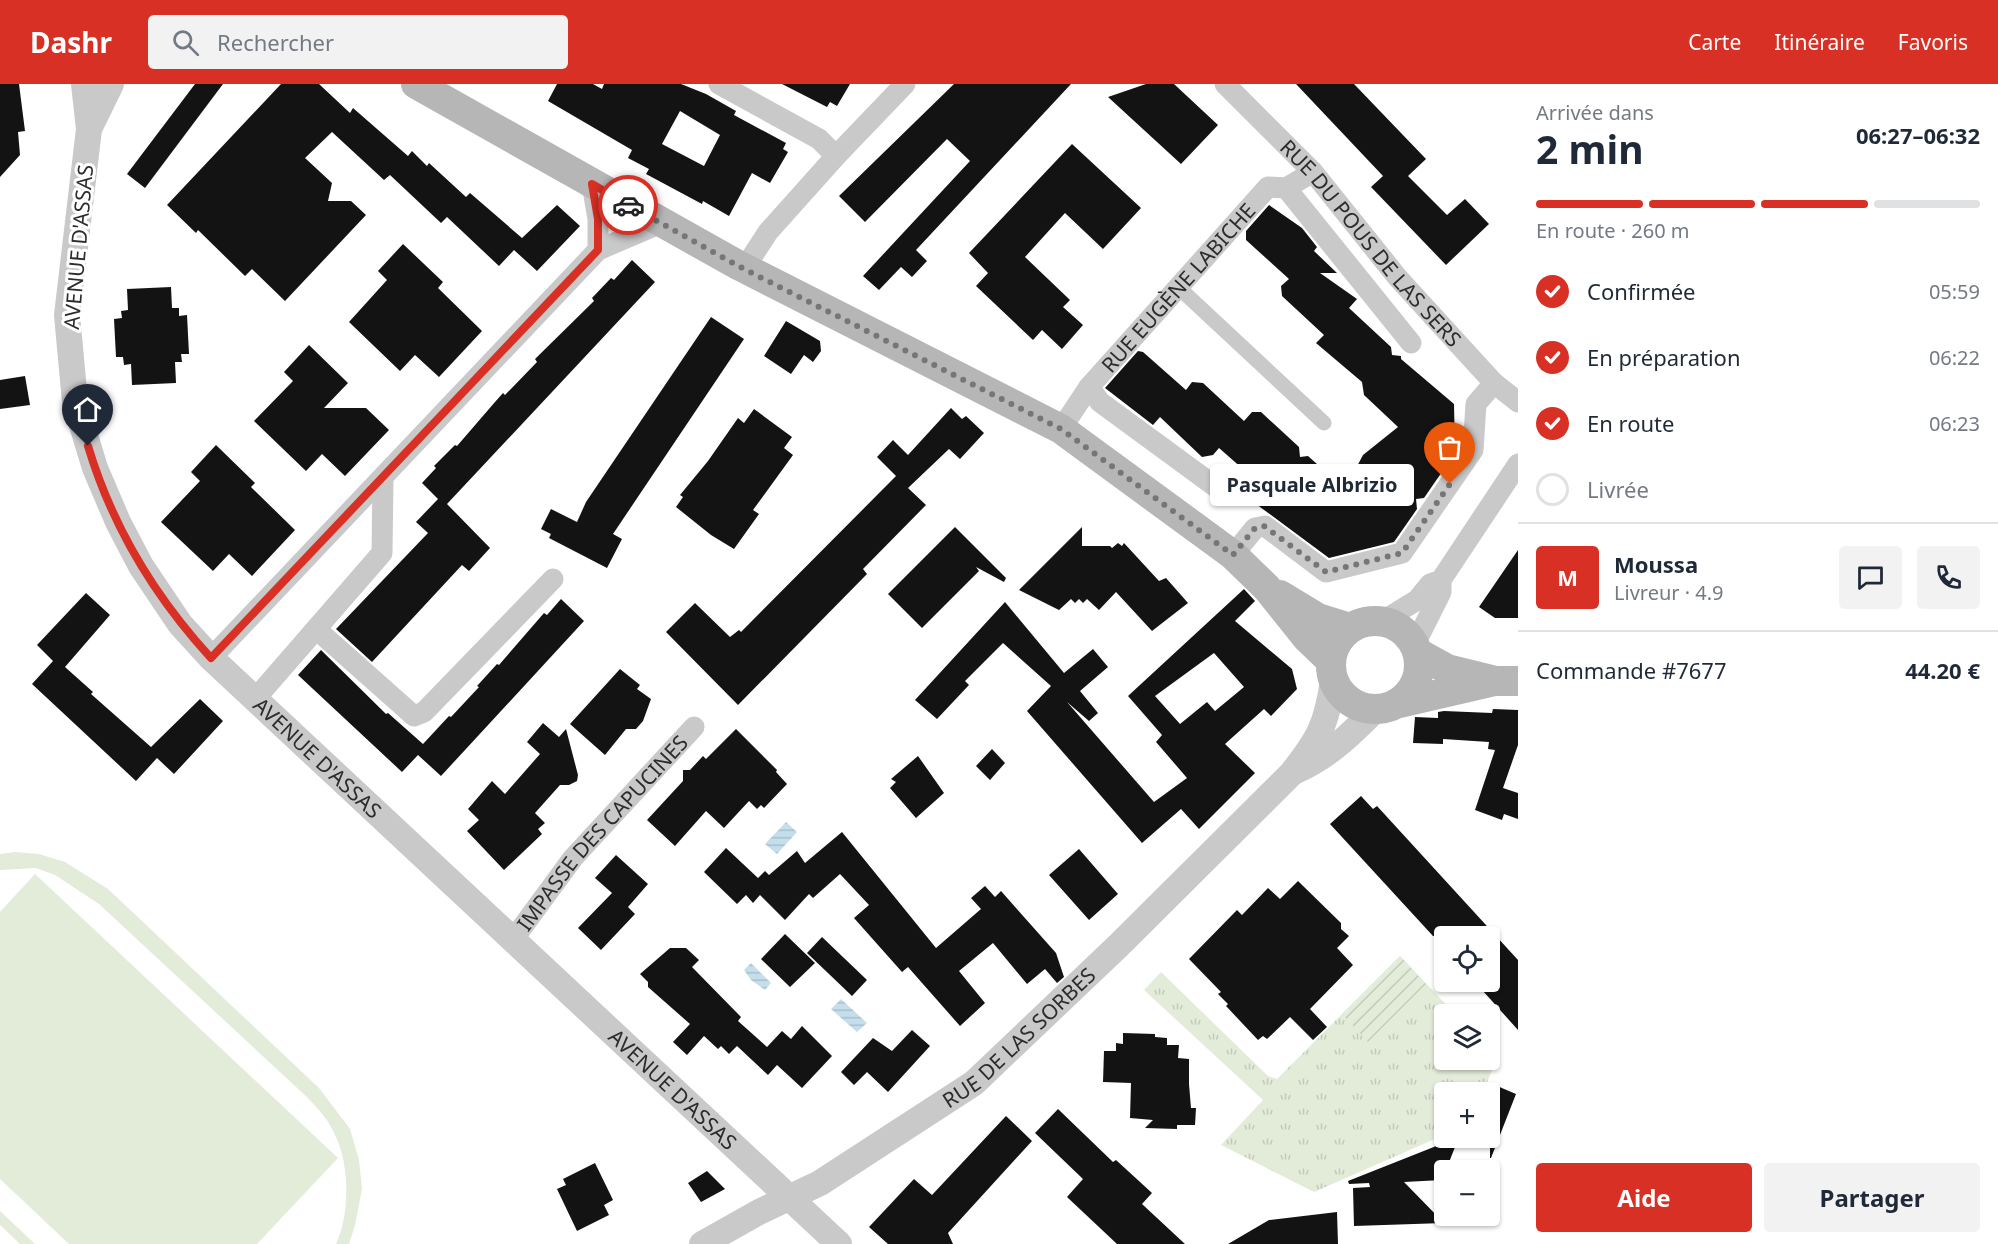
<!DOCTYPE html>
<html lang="fr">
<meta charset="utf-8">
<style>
body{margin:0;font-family:"Noto Sans",sans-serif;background:#f2f2f3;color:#1f2937;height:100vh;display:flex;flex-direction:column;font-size:22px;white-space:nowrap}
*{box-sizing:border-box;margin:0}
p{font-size:20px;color:#747a83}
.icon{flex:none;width:33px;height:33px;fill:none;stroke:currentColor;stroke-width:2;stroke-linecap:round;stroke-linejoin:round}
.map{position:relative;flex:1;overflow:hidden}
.panel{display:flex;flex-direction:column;background:#fff;width:480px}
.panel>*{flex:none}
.tools{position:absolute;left:1434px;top:842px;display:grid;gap:12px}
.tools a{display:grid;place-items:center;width:66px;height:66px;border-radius:6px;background:#fff;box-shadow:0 2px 4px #0004;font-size:30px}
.pin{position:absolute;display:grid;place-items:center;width:51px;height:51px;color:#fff;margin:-62px -26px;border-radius:50% 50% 50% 0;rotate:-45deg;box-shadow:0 0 6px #0007}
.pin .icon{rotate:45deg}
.courier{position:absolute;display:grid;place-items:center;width:60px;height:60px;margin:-30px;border:4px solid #d93025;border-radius:50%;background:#fff;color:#222;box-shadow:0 2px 8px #0007}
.bubble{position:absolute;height:42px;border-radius:6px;background:#fff;box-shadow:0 2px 4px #0004;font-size:20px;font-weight:700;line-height:42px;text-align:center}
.head em{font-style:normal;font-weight:700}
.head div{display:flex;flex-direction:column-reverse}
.head{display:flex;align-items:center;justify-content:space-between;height:102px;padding:0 18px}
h1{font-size:39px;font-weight:700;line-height:45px}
.bar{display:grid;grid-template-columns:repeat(4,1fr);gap:9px 6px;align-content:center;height:72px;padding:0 18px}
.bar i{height:8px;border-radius:4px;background:#e0e1e3}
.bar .active{background:#d93025}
.bar p{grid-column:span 4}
.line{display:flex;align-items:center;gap:15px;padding:0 18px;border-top:2px solid #e0e1e3}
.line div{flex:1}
.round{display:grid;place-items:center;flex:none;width:63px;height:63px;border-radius:6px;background:#f2f2f3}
ol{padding:0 18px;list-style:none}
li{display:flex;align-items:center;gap:18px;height:66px}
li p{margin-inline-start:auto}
li .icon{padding:6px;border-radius:50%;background:#d93025;color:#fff;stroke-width:4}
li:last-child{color:#747a83}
li i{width:33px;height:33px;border:3px solid #e0e1e3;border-radius:50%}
.button{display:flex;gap:12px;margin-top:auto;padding:12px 18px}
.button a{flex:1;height:69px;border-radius:6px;background:#d93025;color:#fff;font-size:24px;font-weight:700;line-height:69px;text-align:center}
.button a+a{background:#f2f2f3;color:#1f2937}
header{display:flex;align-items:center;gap:36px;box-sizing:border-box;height:84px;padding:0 30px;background:#d93025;color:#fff}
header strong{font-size:28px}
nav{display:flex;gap:33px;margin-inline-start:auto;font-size:21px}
.search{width:420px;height:54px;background:#f2f2f3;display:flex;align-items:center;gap:15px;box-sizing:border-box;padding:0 21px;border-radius:6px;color:#747a83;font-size:22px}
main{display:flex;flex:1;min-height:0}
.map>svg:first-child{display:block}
.park{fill:url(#park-tufts)}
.garden{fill:url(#garden-furrows)}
.pitch{fill:#e3ebd9}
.water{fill:url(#water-rules)}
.building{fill:#131313;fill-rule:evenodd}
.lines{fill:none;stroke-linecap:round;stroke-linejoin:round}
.pedestrian{stroke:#c9c9c9;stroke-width:15}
.minor{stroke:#c9c9c9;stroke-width:21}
.tertiary{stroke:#c9c9c9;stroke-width:26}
.secondary{stroke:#b6b6b6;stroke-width:30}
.done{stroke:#767676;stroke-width:6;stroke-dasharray:0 10.8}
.route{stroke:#d93025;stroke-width:8}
.labels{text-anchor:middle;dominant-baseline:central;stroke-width:6;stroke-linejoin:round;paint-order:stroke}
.street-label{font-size:21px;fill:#2c2c2c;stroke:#fff}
</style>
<header>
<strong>Dashr</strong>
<div class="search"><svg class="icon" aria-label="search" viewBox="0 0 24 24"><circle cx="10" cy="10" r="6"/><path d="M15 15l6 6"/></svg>Rechercher</div>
<nav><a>Carte</a><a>Itinéraire</a><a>Favoris</a></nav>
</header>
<main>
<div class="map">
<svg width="1518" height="1160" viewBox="0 0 1518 1160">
<defs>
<pattern id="park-tufts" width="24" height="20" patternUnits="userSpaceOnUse" patternTransform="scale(1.5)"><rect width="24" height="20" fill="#e3ebd9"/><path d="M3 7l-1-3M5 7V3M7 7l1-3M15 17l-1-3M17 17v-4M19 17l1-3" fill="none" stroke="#c3caba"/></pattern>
<pattern id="garden-furrows" width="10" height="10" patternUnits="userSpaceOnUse" patternTransform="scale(1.5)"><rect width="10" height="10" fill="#e3ebd9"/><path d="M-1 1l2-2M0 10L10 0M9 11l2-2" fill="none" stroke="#c3caba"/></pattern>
<pattern id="water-rules" width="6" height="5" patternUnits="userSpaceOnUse" patternTransform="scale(1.5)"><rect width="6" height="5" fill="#c5deeb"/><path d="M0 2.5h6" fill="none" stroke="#a9bfca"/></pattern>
</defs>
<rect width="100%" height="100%" fill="#fff"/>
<!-- park -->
<path class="park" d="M1400,872l55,58h-11v45h46v-9l7,8 -14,34h-39v43l-130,57 -93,-47 42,-45 -119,-110 17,-18 107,104 9,3z"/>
<!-- garden -->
<path class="garden" d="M1400,872l26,28 -58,58 -26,-28z"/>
<!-- pitch -->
<path class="pitch" d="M15,768l24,2 26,8 43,27 211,199 31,41 9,31 3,29 -7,36 -6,19h-13c14,-30 14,-79 -1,-109 -6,-15 -17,-26 -27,-37l-209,-194 -44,-29 -19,-7 -36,2v-16z
M35,790l303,284 -81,86h-188l-69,-65v-267z
M0,1127l35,33h-15l-20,-19z"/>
<!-- water -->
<path class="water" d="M786,738l11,10 -20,22 -12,-10z
M751,879l20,20 -6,7 -14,-10 -7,-10z
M841,915l26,24 -10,9 -26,-23z"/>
<!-- building -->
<path class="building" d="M0,0h19l6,47 -7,1 2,23 -20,22z
M195,0h28l-78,104 -18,-14z
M281,0h38l31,29 3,-5 55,48 4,-5 15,15 2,-3 37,34 4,-4 52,45 35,-33 23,21 -43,45 -23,-21 -15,16 -52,-49 -6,6 -51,-48 -6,5 -52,-48 -27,26 27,25 -4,18h23l15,14 -81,86 -33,-32 -7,7 -47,-46 -2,3 -29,-28z
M557,0h36l9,5 2,-5h77l25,10 30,17 -2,4 52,28 -3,6 5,3 -18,31 -18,-10 -23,43 -26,-15 -1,3 -56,-30 3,-5 -21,-11 4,-8 -84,-49zM680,27l40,24 -16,31 -42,-22z
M782,0h68l-13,22 -7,-4 -3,5z
M954,0h117l-155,166 11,11 -15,16 -11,-10 -22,23 -16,-14 107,-115 -23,-22 -82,83 -26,-26z
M1146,0h28l44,41 -37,39 -73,-67z
M1296,0h58l72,75 -18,17 39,39 18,-16 24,25 -43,41 -75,-78 12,-11z
M1072,60l69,64 -38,41 -38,-36 -40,44 45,43 -7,7 20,18 -21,24 -20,-19 -9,10 -57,-54 12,-13 -19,-20z
M1269,121l33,23 15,19 -3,4 23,22h-17l37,26 -8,9 42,39 1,8 9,1v3l53,45 1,49 -31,45 -8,1 1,10 -23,33 -65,16 -73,-54 12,-13 -49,-43 -6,7 -11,2 -42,-40 -7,8 -48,-37 33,-37 5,1 43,38 6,-8 11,1 41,38 8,-9h9l38,35 1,10 8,-1 37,33 18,-34 35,-28 -34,-32 -2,-13 -46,-39 8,-8 -42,-39 -1,-10 8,-7 -43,-39v-9z
M403,160l40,38 -5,6 44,43 -43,46 -24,-22 -15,16 -51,-49 38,-42 -9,-9z
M632,176l23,22 -208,222 43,44 -21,23 -7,-6 -90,97 -36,-33 92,-96 -12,-11 22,-23 -16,-16 14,-15 -2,-2 21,-21 2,1 38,-44 8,-9 2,2 32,-33 -2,-3 59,-58 -2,-3 19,-20 3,2z
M171,203l1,21h7v8l8,-1 2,39h-8l1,8h-7l1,21 -44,2 -1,-21 -7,1 -1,-8h-7l-2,-38 8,-1 -1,-7 7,-1 -1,-21z
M711,233l33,22 -131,195 9,5 -15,29 -58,-30 2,-4 -10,-5 10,-20 26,13 9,-20z
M786,237l34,20 1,10 -8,11 -9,-7 -13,19 -27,-18z
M309,261l39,38 -24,25h42l23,22 -44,46 -23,-22 -16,17 -52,-50 39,-40 -9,-9z
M25,292l5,29 -30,4v-29z
M951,324l11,11 4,-3 18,17 -24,26 -11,-10 -41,39 18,17 -63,64 4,5 -129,131 -72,-73 29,-29 35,34 9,-7 2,2 155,-156 -19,-19 16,-17 15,15z
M754,325l38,28 -8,11 9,7 -40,55 6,4 -25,35 -23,-14 -35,-28 7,-10 -3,-2 28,-34 30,-43 6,5z
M216,361l39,38 -4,4 44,43 -43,46 -23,-22 -16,17 -52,-49 39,-41 -9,-9z
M955,443l51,51 -2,4 -28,-15 3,4 -57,57 -34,-34z
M1082,443v19h28l2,2 6,-5 4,3 2,-3 35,38 7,-3 22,25 -36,28 -36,-39 -17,18 -12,-11 -4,4 -4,-4 -4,4 -4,-4 -12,11 -40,-20z
M1518,466v68h-23l-16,-11z
M1244,505l11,12 -20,20 57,48 5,20 -26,27 -7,-7 -39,35 30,29 -56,56 -18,-20 -39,34 -115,-132 24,-25 -48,-43 -38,38 4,4 -32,34 -22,-19 90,-98 59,71 29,-24 15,18 -28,24 18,22 -9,8 -22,-19 87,100 33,-24 -31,-36 6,-7 -34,-39zM1214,569l30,34 -29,24 -8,-9 -27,22 -25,-28z
M86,509l24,22 -45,52 28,25 -2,2 60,53 49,-48 23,22 -49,53 -17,-16 -21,23 -104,-97 21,-23 -16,-16z
M561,515l23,22 -143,155 -23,-21 -16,17 -104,-97 23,-25 65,64 2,-1 35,31 26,-28 2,1 28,-30 -2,-1 20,-22 2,1 45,-52 3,2z
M620,585l20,16 -3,4 14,10 -8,22 -7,8h-10l-21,26 -35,-31z
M1493,625l25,1v35l-15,43 15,5v26l-14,-5 -2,6 -27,-10 20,-60 -7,-1 1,-7 -46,-3v5l-30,-1 2,-26 23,1v-6l6,-1 48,2z
M543,639l16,14 7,-8 12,46 -1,6 -8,4h-9l-25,28 10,10 -7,6 4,5 -38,36 -37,-39 12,-11 -11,-11 24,-28 13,13 35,-40 -13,-12z
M736,645l41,41 -1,2 11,12 -23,24 -3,-3 -4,4 -8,-8 -25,27 -18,-17 -31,35 -28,-26 36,-39v-11h7l13,-14 3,3z
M992,665l13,14 -15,17 -14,-14z
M918,672l26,37 -28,25 -26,-30 6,-6 -5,-3z
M1361,712l12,13 4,-3 141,154v70l-44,-49h16v-45h-57l-103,-112z
M842,748l94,116 45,-39 -10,-11 14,-12 10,11 6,-6 55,62 8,24 -7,6 -12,-14 -18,15 -34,-41 -34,28 26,32 -25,23 -52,-59 -6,5 -48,-54 15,-13 -29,-31 -27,24 -4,-4 -24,26 -25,-25 -7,8 -7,-8 -9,9 -33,-32 22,-24 32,30 7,-7 4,4 28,-24 8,12z
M1079,765l39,45 -29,26 -40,-45z
M616,771l32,29 -20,23 7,7 -34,36 -23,-22 34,-35 -17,-15z
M1298,797l43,42v6l8,7 -12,12 16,17 -43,44 17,18 -14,13 -23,-23 -23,22 -4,-3 -5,4 -32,-34 2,-2 -10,-10 3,-2 -32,-33 48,-49 5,5 26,-27 12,11z
M785,850l30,29 -25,24 -29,-28z
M822,853l45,43 -15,16 -45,-43z
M670,864h16l13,12 -7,7 49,50 -3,4 29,26 15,-16 9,8 11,-13 30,30 -30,32 -25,-23 -9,10 -31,-29 -8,8 -8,-8 -3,3 -14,-13 -17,19 -14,-13 17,-18 -42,-37v-5l-8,-8z
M912,946l18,16 -42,46 -21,-20 -13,13 -13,-13 32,-34 19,13z
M1123,949l32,1v3l12,1v7h12l-1,13 11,1v25l2,24h5l-1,17h-18v4l-32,-1 8,-8 -23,-2 1,-35 -28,-1 1,-31h12v-8l7,1z
M1490,999l26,11 -25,64h-1z
M1058,1025l55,53 3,-2 36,33 -10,11 43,40h-68l-50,-47 16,-18 -48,-46z
M1006,1032l26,25 -84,92 5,11h-65l-19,-17 45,-48 18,16z
M1459,1053l-17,43 -38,2 40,41 -90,3 -1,-38 17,-1 -1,-4 -20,1 -1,-3z
M595,1079l18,37 -9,5 5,10 -32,16 -20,-42 9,-4 -3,-6z
M707,1087l18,18 -24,13 -13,-19z
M1337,1128l1,32h-110l41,-24z"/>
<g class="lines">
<!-- pedestrian -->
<path class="pedestrian" d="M1177,202l147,137"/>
<!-- minor -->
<g class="minor">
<path d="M719,0l100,55 17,17"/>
<path id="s1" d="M1225,0l88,88 85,106 96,105 24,19"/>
<path d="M592,100l6,35v31"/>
<path d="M1286,104l125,155"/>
<path d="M744,185l24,-37 68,-76 69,-72"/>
<path d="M1089,303l11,15 120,88"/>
<path id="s2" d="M1061,345l28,-42 179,-200 18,1 27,-16"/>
<path d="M1233,471l22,-27 10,-2 61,46 76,-19 71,-103 3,-46 18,-21"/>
<path d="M1383,537l34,-21 13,-16 11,-4 77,-116"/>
<path d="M316,545l98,87 10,-4 129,-133"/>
<path d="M1415,560l26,-52v-12"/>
<path d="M211,574l387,-408 63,-27"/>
<path d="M255,615l127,-146 1,-74"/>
<path id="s3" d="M512,857l61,-83 121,-131"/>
</g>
<!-- tertiary -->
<g class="tertiary">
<path id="s4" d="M84,0l5,45 -22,186 8,87 20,66 23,54 23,44 39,58 31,34 628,586"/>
<path d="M89,45l22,-45"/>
<path d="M1296,687c33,-15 54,-36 79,-61"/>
<path id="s5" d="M702,1160l57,-32 61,-29 154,-100 144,-137 173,-172c28,-35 36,-50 42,-94"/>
</g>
<!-- secondary -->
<path class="secondary" d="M416,0l322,181 323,164 172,126 34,33 40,50 24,23
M1280,511l38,23 32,10
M1331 581a44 44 0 1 1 88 0a44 44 0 1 1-88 0Z
M1418,569l29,16 45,11
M1400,619l95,-22h23"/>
</g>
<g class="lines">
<!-- done -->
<path class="done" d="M628,121l116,64 317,160 172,126 22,-27 9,-2 62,46 76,-19 48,-69"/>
<!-- route -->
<path class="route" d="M88,362c24,80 67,151 123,212l387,-408v-31l-6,-35 36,21"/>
</g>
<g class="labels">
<!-- street labels -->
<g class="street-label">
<text stroke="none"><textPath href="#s1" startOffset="216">RUE DU POUS DE LAS SERS</textPath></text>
<text transform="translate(78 163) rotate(-85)">AVENUE D'ASSAS</text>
<text stroke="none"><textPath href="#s2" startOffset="184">RUE EUGÈNE LABICHE</textPath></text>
<text stroke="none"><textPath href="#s4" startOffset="759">AVENUE D'ASSAS</textPath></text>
<text stroke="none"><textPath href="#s3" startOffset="141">IMPASSE DES CAPUCINES</textPath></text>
<text stroke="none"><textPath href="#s5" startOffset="380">RUE DE LAS SORBES</textPath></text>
<text stroke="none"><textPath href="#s4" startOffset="1245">AVENUE D'ASSAS</textPath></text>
</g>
</g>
</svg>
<div class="tools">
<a><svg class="icon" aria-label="locate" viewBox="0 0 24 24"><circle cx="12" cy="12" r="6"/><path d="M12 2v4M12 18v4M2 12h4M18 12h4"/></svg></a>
<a><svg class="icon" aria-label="layers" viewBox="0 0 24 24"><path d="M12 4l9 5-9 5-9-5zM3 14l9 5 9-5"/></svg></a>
<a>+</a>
<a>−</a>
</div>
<div class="pin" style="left:1450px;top:400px;background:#ea580c"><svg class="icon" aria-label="bag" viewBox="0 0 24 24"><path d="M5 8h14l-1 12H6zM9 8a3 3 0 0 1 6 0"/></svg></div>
<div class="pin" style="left:88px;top:362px;background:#1f2937"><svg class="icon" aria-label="home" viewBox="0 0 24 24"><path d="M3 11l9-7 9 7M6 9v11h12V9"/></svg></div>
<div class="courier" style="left:628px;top:121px"><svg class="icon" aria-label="car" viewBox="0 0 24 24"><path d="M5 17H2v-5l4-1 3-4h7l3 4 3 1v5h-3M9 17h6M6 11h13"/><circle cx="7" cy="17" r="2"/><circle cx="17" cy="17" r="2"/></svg></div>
<div class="bubble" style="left:1210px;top:380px;width:204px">Pasquale Albrizio</div>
</div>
<section class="panel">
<div class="head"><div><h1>2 min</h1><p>Arrivée dans</p></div><em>06:27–06:32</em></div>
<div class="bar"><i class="active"></i><i class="active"></i><i class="active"></i><i></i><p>En route · 260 m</p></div>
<ol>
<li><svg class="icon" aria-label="check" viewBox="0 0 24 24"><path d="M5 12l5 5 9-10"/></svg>Confirmée<p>05:59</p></li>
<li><svg class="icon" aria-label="check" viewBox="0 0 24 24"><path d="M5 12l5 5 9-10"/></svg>En préparation<p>06:22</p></li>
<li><svg class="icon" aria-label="check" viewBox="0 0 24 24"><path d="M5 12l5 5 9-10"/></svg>En route<p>06:23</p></li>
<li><i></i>Livrée</li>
</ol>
<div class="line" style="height:108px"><b class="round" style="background:#d93025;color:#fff">M</b><div><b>Moussa</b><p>Livreur · 4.9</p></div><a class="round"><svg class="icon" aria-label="chat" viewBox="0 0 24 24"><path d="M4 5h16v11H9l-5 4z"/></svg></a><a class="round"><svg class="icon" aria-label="phone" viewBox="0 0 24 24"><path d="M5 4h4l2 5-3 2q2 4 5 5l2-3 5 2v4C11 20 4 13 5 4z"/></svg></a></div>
<div class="line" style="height:78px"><div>Commande #7677</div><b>44.20 €</b></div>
<div class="button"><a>Aide</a><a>Partager</a></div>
</section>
</main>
